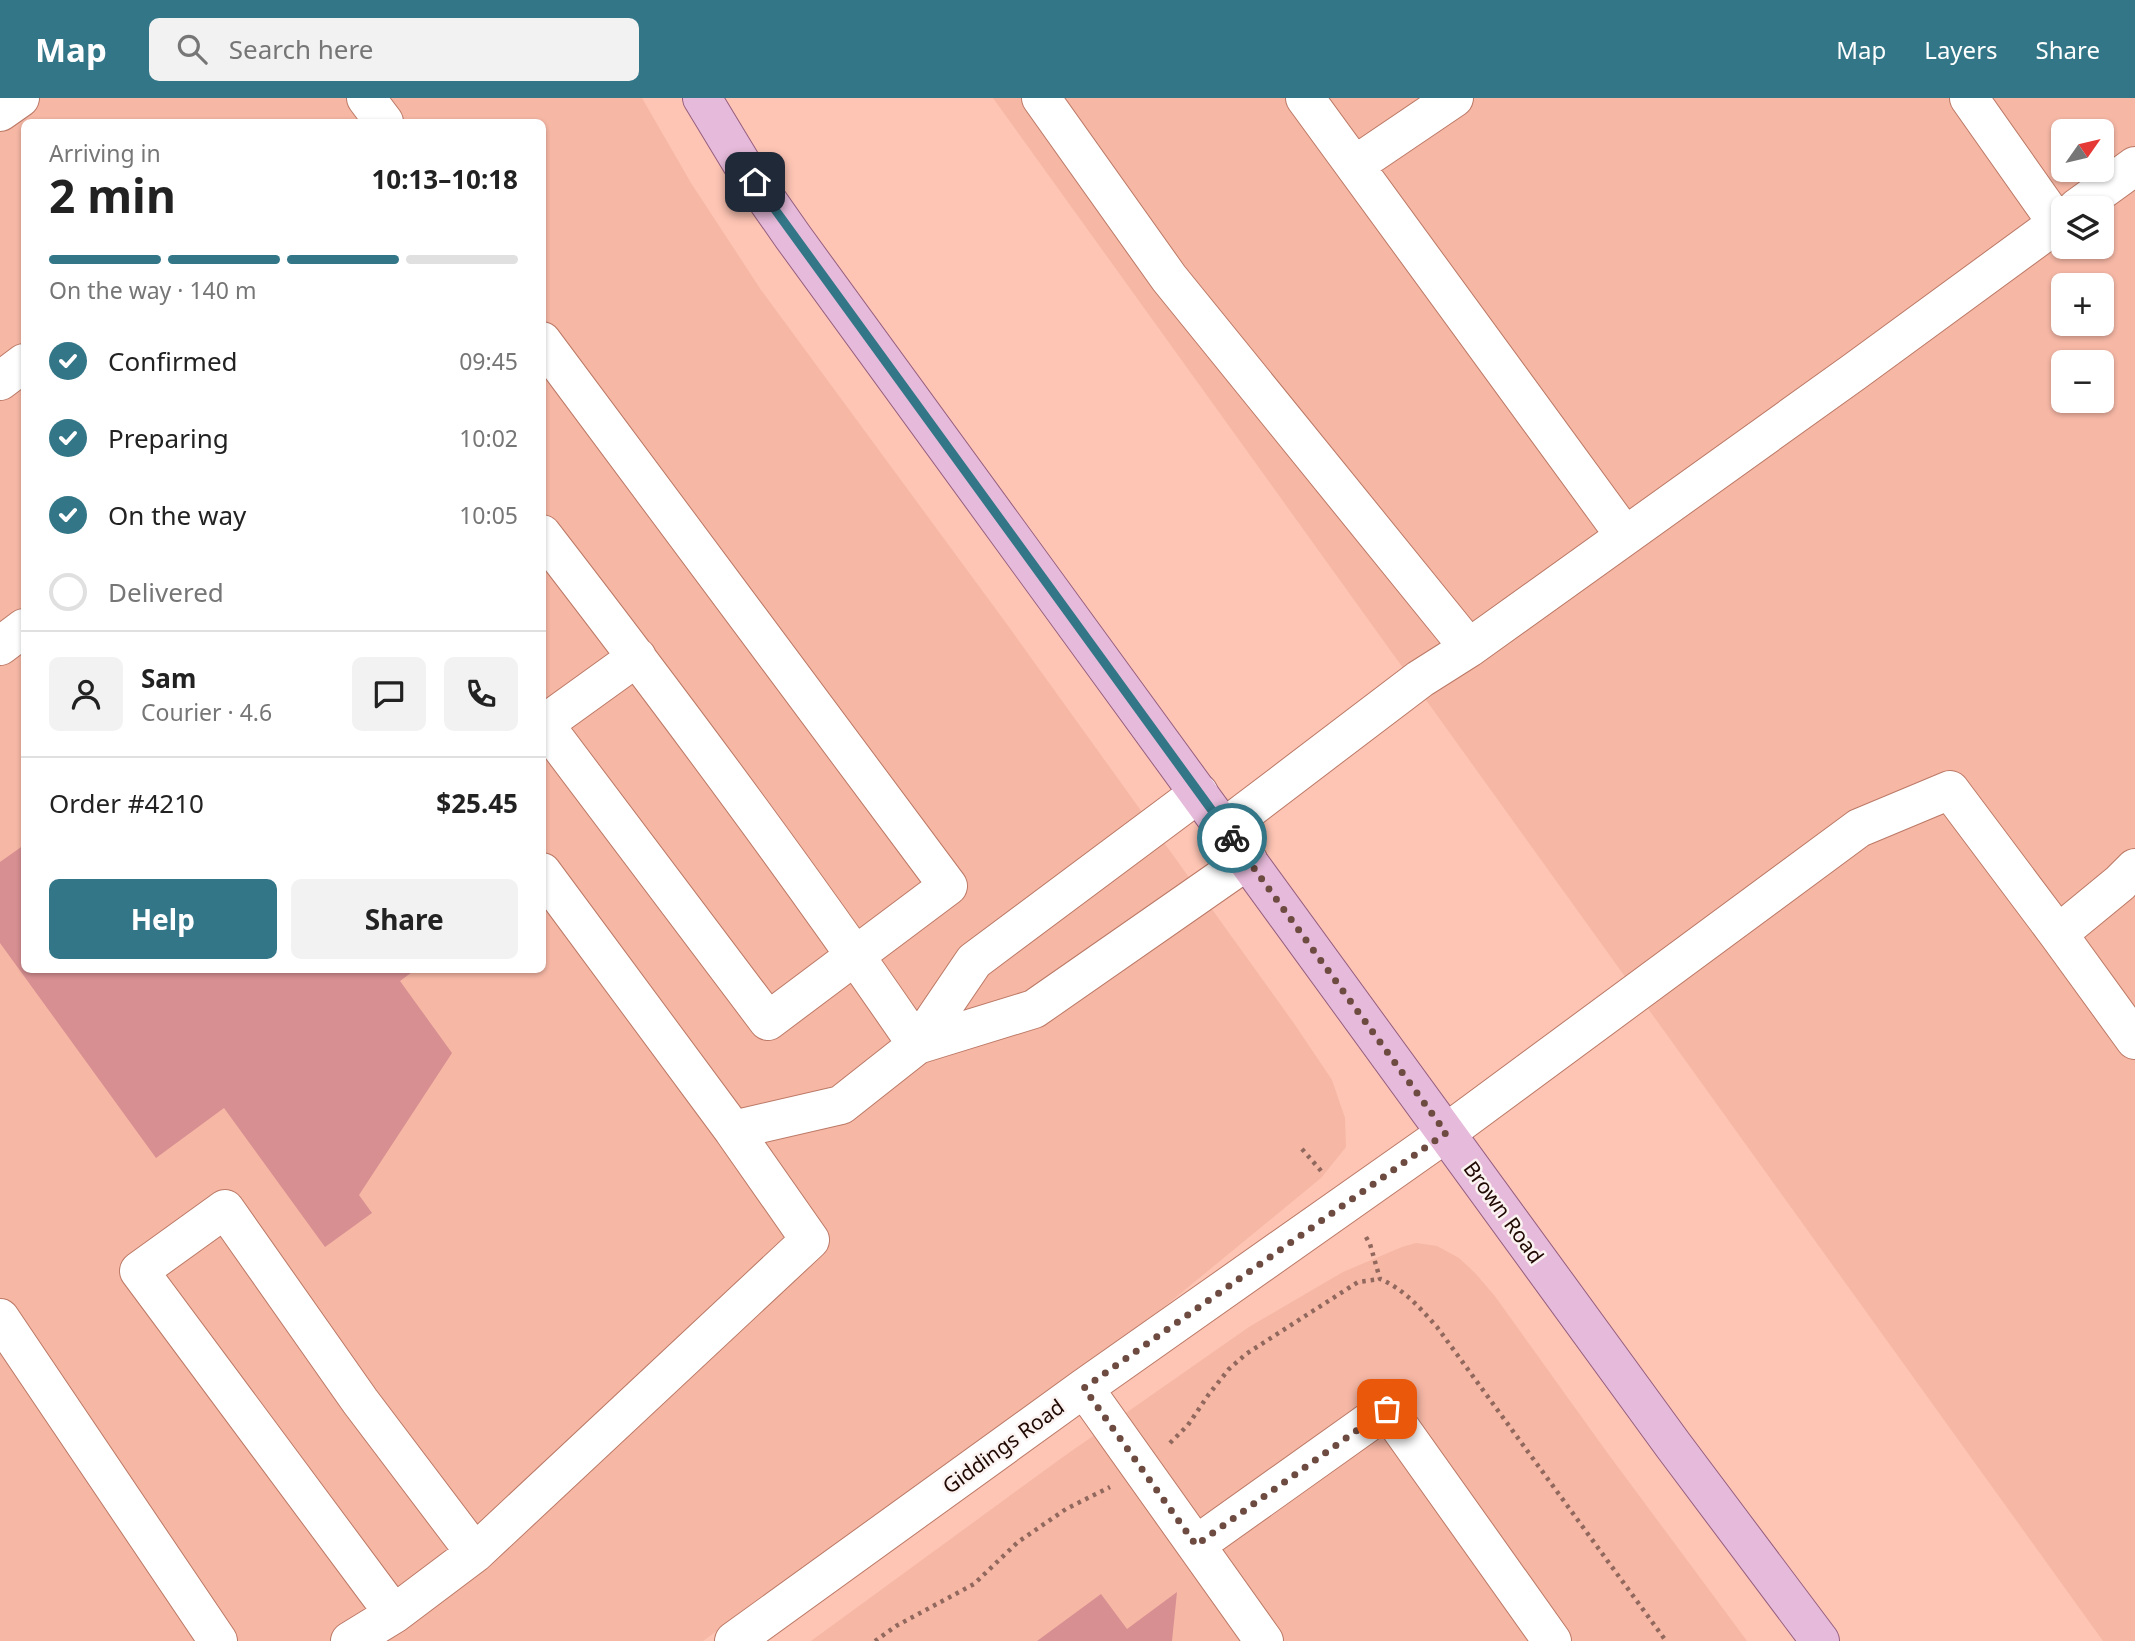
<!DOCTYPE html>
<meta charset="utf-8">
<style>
body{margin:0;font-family:"Noto Sans",sans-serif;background:#f2f2f2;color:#222;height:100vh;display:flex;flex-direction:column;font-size:26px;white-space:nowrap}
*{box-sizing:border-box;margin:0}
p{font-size:23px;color:#767676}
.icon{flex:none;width:38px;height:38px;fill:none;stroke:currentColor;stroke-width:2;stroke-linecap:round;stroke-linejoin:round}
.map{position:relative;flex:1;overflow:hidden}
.side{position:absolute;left:21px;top:21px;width:525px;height:854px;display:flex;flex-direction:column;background:#fff;border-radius:10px;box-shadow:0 2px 5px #0004}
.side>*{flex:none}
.needle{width:46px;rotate:56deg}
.tools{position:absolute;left:2051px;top:21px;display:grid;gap:14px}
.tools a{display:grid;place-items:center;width:63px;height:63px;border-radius:10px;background:#fff;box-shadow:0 2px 5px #0004;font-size:35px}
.pin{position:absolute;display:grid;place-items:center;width:60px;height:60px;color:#fff;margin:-30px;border-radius:14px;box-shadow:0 4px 10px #0006}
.courier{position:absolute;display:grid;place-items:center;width:70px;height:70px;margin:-35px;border:5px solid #337687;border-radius:50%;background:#fff;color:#222;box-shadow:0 2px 9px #0007}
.head em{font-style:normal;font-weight:700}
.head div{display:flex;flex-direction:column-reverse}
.head{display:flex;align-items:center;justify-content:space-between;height:119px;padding:0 28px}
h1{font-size:46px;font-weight:700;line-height:52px}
.bar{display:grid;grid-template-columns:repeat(4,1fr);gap:10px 7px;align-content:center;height:84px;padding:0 28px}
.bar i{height:9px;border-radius:5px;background:#e0e0e0}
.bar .selected{background:#337687}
.bar p{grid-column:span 4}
.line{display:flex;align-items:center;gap:18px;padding:0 28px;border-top:2px solid #e0e0e0}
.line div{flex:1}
.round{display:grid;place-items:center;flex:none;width:74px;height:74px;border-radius:10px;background:#f2f2f2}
ol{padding:0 28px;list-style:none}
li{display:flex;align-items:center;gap:21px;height:77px}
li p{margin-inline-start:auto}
li .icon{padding:7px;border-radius:50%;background:#337687;color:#fff;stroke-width:4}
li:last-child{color:#767676}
li i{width:38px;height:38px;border:4px solid #e0e0e0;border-radius:50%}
.cta{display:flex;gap:14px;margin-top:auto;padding:14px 28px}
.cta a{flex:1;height:80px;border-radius:10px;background:#337687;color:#fff;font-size:28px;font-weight:700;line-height:80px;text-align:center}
.cta a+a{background:#f2f2f2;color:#222}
header{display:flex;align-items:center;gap:42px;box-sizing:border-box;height:98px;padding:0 35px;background:#337687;color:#fff}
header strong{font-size:33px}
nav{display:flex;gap:38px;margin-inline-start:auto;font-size:24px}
.search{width:490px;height:63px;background:#f2f2f2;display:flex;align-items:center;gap:18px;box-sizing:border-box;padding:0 24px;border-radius:10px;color:#767676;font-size:26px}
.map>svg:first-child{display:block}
.built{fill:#f6b7a5;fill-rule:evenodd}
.building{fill:#d78f92}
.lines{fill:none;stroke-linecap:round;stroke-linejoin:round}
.minor-casing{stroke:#bb7966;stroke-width:40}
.major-casing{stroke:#965e7e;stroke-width:40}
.path{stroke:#91685d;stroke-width:4.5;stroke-dasharray:3.5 5;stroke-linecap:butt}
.minor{stroke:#fff;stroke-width:38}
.major{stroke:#e6bada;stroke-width:38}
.done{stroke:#6e4b41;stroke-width:7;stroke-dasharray:0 12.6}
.route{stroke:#337687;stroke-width:9}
.labels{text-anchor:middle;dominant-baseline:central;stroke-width:5;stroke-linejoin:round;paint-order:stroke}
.street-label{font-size:21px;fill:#200903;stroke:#fbf3f1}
</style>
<header>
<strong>Map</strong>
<div class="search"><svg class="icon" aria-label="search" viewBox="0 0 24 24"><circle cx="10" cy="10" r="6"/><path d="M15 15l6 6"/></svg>Search here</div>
<nav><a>Map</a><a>Layers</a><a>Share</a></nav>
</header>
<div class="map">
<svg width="2135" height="1543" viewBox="0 0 2135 1543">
<rect width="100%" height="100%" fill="#fec5b4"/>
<!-- built -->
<path class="built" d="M0,0h642l49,85 70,107 245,333 287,399 39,58 13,38 1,29 -25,31 -157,129 -461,334h-703zM24,24h518v848h-518z
M993,0h1142v1543h-32zM2063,33h39v39h-39zM2063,110h39v39h-39zM2063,187h39v39h-39zM2063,264h39v39h-39z
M1416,1145l21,3 22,12 16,15 19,22 112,156 141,190h-936l252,-184 186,-130 94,-55 59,-25z"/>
<!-- building -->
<path class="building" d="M24,747v125h391l-15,11 52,72 -93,142 13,18 -47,34 -101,-139 -68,50 -156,-215v-81z
M1177,1494l-5,49h-135l64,-47 26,35z"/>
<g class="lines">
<!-- minor casing -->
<g class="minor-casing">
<path id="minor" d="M366,0l18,24
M1041,0l128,180 300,370
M1305,0l320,438
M1969,0l88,125
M0,14l20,-14
M1355,67l99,-67
M2077,110l58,-42
M542,243l406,545 -180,135 -224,-297 93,-67
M0,283l24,-18
M542,436c129,167 256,337 375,511l-76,60 -108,25
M0,548l24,-18
M1224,730l196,-149 49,-31 385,-276 209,-153
M2135,770l-15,15 -62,51 77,106
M917,947l117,-36 214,-149
M917,947l57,-84 225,-168
M0,1220l218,323
M1084,1290l180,253
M1196,1447l191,-136 165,232
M394,1516l-255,-343 86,-62 135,192 115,152
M350,1543l44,-27 81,-61 335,-313 -77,-110 -191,-258
M734,1543l350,-253 362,-255 413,-305 91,-38 108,144"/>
</g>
<!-- major casing -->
<g class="major-casing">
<path id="major" d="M702,0l40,66 51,73 880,1208 147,196"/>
</g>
<!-- path -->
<path class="path" d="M1302,1051l20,23
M1366,1139l4,7 10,35c24,10 40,29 57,48l229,314
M1170,1345l18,-18 21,-31 20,-25 17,-15 112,-72 22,-3
M875,1543l21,-15 78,-42 44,-42 48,-33 44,-22"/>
<!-- minor -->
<use href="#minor" class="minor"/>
<!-- major -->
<use href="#major" class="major"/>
</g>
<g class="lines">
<!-- done -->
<path class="done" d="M1232,740l214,295 -362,255 112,157 191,-136"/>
<!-- route -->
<path class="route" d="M755,84l477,656"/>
</g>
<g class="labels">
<!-- street labels -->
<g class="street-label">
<text transform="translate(1504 1114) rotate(54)">Brown Road</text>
<text transform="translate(1003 1348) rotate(-36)">Giddings Road</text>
</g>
</g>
</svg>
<div class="tools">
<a><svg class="needle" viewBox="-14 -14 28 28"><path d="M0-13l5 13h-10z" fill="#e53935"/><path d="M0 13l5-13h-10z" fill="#767676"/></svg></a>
<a><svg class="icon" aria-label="layers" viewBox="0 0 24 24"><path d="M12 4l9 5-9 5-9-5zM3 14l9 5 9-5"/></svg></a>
<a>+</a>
<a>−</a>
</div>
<div class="pin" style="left:1387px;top:1311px;background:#ea580c"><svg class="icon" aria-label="bag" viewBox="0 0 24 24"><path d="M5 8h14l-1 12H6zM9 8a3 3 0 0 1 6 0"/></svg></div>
<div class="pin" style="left:755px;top:84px;background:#1f2937"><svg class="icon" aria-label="home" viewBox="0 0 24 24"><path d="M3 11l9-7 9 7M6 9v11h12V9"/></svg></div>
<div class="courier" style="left:1232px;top:740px"><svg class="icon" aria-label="bike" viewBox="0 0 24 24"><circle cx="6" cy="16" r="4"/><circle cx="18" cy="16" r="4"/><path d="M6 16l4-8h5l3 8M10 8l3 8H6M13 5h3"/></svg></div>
<section class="side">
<div class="head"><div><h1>2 min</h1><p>Arriving in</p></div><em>10:13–10:18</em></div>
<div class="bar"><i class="selected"></i><i class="selected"></i><i class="selected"></i><i></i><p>On the way · 140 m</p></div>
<ol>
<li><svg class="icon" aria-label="check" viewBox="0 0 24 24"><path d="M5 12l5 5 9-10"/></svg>Confirmed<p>09:45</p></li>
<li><svg class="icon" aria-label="check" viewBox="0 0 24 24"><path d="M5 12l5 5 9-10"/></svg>Preparing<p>10:02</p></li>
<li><svg class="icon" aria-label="check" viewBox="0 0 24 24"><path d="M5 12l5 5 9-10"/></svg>On the way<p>10:05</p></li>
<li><i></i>Delivered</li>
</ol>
<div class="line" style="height:126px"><a class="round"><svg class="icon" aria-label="person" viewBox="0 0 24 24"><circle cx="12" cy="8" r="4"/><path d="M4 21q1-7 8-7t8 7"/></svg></a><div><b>Sam</b><p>Courier · 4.6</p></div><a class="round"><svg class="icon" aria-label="chat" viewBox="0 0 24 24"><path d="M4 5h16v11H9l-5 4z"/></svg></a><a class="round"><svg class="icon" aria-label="phone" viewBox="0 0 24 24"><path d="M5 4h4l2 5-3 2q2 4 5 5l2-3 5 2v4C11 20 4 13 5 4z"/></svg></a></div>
<div class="line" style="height:91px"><div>Order #4210</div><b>$25.45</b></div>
<div class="cta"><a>Help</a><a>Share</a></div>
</section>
</div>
